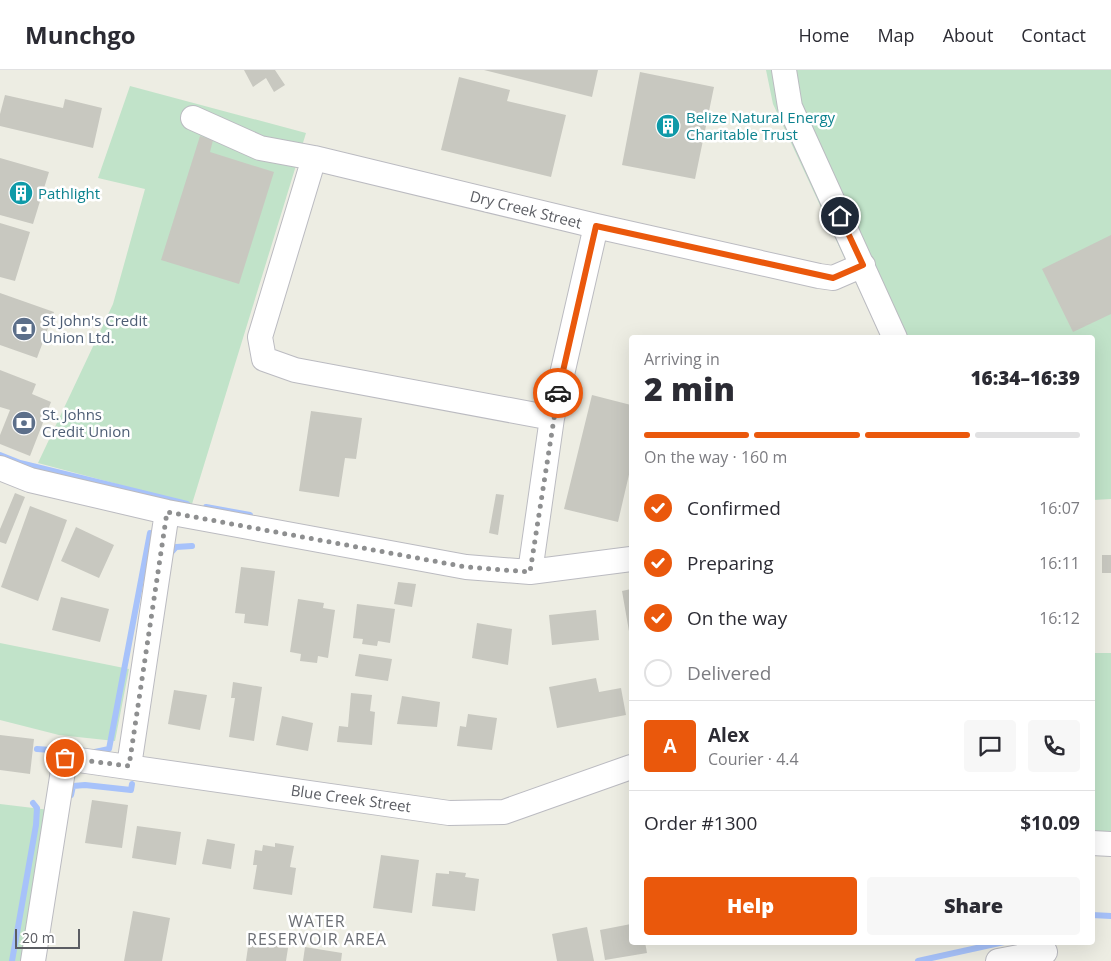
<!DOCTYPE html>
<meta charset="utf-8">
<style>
body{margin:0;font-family:"Open Sans",sans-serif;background:#f7f7f7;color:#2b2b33;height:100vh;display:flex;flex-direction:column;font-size:19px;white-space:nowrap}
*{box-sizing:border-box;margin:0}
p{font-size:16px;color:#7c7c81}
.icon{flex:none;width:28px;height:28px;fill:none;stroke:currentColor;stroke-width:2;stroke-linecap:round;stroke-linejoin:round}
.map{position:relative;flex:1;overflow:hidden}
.details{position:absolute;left:629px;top:265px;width:466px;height:610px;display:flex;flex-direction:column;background:#fff;border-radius:5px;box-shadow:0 5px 20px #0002}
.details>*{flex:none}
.scale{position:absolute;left:15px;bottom:12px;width:65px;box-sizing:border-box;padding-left:5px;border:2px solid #5b5d63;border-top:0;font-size:14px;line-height:18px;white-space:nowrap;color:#5b5d63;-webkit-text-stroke:4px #fff;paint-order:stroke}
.pin{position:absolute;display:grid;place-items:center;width:42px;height:42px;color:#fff;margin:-21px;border:2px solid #fff;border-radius:50%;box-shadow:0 1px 5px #0007}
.courier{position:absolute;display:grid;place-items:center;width:50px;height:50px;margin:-25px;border:4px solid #ea580c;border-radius:50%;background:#fff;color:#222;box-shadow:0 1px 6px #0007}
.overview em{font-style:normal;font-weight:800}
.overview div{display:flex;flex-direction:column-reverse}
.overview{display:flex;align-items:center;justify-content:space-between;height:85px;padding:0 15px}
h1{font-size:32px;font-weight:800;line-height:38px}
.bar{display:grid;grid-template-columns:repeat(4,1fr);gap:8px 5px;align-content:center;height:60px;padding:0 15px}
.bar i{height:6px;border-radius:4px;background:#e1e1e2}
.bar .on{background:#ea580c}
.bar p{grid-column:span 4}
.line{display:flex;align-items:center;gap:12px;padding:0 15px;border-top:1px solid #e1e1e2}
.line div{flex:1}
.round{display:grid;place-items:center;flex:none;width:52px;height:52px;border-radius:5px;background:#f7f7f7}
ol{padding:0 15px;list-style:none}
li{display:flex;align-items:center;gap:15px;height:55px}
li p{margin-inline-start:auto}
li .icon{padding:5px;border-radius:50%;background:#ea580c;color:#fff;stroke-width:4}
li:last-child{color:#7c7c81}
li i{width:28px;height:28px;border:2px solid #e1e1e2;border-radius:50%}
.button{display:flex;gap:10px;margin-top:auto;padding:10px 15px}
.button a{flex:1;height:58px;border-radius:5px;background:#ea580c;color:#fff;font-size:20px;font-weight:800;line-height:58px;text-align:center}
.button a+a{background:#f7f7f7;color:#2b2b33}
header{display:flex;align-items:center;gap:30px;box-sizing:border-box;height:70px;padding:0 25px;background:#fff;border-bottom:1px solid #e1e1e2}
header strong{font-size:24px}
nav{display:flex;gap:28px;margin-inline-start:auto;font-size:18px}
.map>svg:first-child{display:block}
.green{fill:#c1e3c9}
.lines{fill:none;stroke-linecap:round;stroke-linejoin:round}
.stream{stroke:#a7c2fa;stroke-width:6}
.building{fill:#c8c8c0}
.minor-casing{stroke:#bbbbc1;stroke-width:26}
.minor{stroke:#fff;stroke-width:24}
.done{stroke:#8e8f90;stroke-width:5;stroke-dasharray:0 9}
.route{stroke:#ea580c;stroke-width:6}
.labels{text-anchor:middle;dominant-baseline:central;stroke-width:5;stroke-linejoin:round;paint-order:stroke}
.culture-label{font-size:15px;fill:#0d838f;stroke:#fff;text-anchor:start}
.street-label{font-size:15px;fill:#5b5d63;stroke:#fff}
.service-label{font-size:15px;fill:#4e5e75;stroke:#fff;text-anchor:start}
.neighbourhood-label{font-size:16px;letter-spacing:1px;fill:#6c6f75;stroke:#fff}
</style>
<header>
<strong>Munchgo</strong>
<nav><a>Home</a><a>Map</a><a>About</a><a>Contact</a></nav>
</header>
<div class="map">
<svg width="1111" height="891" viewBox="0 0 1111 891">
<rect width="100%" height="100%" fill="#edede3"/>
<!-- green -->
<path class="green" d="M766,0h345v429l-18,1 -1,-162 -211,-1 -108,-233z
M130,16l176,47 -114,371 -154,-41 75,-159 32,-115 -47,-11z
M0,573l129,26 -14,72 -56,-6 -59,-15z
M1092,583h19v181l-18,-1z
M0,734l50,6 -25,151h-25z"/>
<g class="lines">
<!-- stream -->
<path class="stream" d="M0,385l20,8 167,41
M206,437l44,8
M168,486l8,-9 16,-1
M37,679l28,2
M95,682l14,-3 41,-216
M71,725l2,-9 12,-1 46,5 1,-6
M1092,845l19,1
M12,891l24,-136 1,-17 -4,-5
M918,891l86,-19"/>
</g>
<!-- building -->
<path class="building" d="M244,0h31l10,15 -11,7 -8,-14 -13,9z
M484,0h114l-6,27z
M640,2l74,15 -19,92 -73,-14z
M459,7l51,13 -3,11 59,14 -15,62 -110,-27z
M5,25l58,13 2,-9 37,9 -9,40 -93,-22v-12z
M200,66l13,4 -3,12 64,20 -35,112 -78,-24z
M0,88l49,14 -16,52 -33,-9z
M0,153l30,9 -15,49 -15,-4z
M1111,165v79l-38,18 -31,-63z
M0,223l54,19 -17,46 -37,-13z
M0,300l36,14 -4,10 19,8 -21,54 -30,-12v-9l10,-25 -10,-3z
M592,325l39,10v61l-13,56 -54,-13z
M311,341l51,7 -6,41 -11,-1 -6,39 -40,-6z
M15,423l10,4 -19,47 -6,-2v-13z
M496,424l8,1 -6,40 -9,-2z
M30,436l37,14 -29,81 -37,-14z
M76,457l38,18 -15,33 -38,-17z
M1102,485h9v18h-9z
M241,497l34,4 -7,55 -24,-3 1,-9 -10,-1z
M398,512l18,2 -4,23 -18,-3z
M631,519v48h-1l-8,-46z
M61,527l48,12 -9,33 -48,-12z
M298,529l26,4 -1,5 12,2 -7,48 -10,-2 -1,7 -17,-2 1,-7 -11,-2z
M357,534l38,5 -5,34 -12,-2 -1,5 -15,-2 1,-5 -10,-1z
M596,540l3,30 -47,5 -3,-30z
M477,553l35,6 -4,36 -36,-7z
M359,584l33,5 -4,22 -33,-5z
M596,608l3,14 22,-4 5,27 -69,13 -8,-41z
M233,612l29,5 -8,54 -25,-4 6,-39h-4z
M174,620l33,5 -7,35 -32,-6z
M351,623l21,2 -2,16 5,1 -3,33 -35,-3 2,-16 9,1z
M402,626l38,6 -3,25 -40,-3z
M468,644l29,4 -5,32 -35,-4 3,-20 6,1z
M282,646l31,7 -5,28 -32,-6z
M0,665l34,4 -4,35 -30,-4z
M92,730l36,5 -6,43 -37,-5z
M137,756l44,6 -5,33 -44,-7z
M207,769l28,5 -4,25 -29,-5z
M275,773l19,3 -4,21 6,1 -4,27 -39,-6 4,-24h-4l2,-15 7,1 1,-6 12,2z
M381,785l38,5 -7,53 -39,-5z
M449,801l17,2 -1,4 14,2 -4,32 -43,-5 4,-33 13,1z
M133,841l37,7 -8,43h-38z
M631,854v18h14l2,11 -42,7 -5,-30z
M587,857l7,34h-37l-5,-27z
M249,870l39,8 -2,13h-40z
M305,877l37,6 -1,8h-38z"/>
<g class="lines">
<!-- minor casing -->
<g class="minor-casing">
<path id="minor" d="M784,0l6,37 105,231
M193,48l67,30 54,10 282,68 223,50 14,2 30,-13
M314,88l-54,179 4,22 31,11 257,48
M0,398l30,12 137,32 299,55 64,5 101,-13
M530,502l22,-154 44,-192
M129,696l38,-254
M1092,773l19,1
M33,891l32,-203 384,55 55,-1 127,-45
M998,891l47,-9"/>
</g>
<!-- minor -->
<use href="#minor" class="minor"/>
</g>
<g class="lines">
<!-- done -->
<path class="done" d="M65,688l64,8 38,-254 299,55 64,5 28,-179"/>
<!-- route -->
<path class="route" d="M558,323l38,-167 237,52 30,-13 -23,-49"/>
</g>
<!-- icons -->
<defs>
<g id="building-disc" transform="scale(1.25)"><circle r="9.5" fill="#0f9aa8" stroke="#fff"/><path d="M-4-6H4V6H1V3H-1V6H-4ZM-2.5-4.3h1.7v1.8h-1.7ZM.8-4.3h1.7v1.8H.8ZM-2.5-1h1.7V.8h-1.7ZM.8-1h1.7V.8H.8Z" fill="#fff"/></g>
<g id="bank-disc" transform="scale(1.25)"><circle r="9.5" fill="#5c6f8a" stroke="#fff"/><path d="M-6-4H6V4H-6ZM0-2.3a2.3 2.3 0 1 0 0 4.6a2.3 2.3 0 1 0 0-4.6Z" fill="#fff"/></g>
</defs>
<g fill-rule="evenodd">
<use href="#building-disc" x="668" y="56"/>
<use href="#building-disc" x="21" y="123"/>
<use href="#bank-disc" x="24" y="259"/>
<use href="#bank-disc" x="24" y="353"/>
</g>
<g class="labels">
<!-- culture labels -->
<g class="culture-label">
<text x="686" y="47">Belize Natural Energy<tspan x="686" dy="17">Charitable Trust</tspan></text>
<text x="38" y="123">Pathlight</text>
</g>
<!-- street labels -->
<g class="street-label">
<text transform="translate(526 139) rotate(14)">Dry Creek Street</text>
<text transform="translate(351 728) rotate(8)">Blue Creek Street</text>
</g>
<!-- service labels -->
<g class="service-label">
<text x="42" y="250">St John's Credit<tspan x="42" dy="17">Union Ltd.</tspan></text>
<text x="42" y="344">St. Johns<tspan x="42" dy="17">Credit Union</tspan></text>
</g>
<!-- neighbourhood labels -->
<g class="neighbourhood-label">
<text x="317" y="851">WATER<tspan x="317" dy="18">RESERVOIR AREA</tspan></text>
</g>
</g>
</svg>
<div class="scale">20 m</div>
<div class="pin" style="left:65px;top:688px;background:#ea580c"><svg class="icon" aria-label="bag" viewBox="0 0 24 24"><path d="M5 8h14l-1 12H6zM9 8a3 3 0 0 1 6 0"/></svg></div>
<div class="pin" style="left:840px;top:146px;background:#1f2937"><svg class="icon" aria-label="home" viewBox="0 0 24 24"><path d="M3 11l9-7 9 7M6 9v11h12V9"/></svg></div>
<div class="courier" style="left:558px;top:323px"><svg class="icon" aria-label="car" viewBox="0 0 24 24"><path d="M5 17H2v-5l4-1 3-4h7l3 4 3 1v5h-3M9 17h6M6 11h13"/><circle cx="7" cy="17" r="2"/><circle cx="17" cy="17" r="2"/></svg></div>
<section class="details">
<div class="overview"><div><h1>2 min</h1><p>Arriving in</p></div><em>16:34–16:39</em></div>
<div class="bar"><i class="on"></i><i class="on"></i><i class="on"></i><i></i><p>On the way · 160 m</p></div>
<ol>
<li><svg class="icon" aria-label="check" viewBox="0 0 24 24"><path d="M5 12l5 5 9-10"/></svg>Confirmed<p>16:07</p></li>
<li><svg class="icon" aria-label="check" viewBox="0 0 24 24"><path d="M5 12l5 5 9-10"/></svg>Preparing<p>16:11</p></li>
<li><svg class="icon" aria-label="check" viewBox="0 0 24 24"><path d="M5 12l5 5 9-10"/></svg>On the way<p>16:12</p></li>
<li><i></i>Delivered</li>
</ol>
<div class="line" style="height:90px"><b class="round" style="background:#ea580c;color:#fff">A</b><div><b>Alex</b><p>Courier · 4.4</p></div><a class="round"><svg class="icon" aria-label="chat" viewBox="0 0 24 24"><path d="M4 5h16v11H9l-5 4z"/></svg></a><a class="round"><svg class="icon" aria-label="phone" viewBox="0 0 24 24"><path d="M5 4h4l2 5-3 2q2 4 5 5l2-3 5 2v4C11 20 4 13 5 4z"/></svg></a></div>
<div class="line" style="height:65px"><div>Order #1300</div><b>$10.09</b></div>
<div class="button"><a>Help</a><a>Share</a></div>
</section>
</div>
